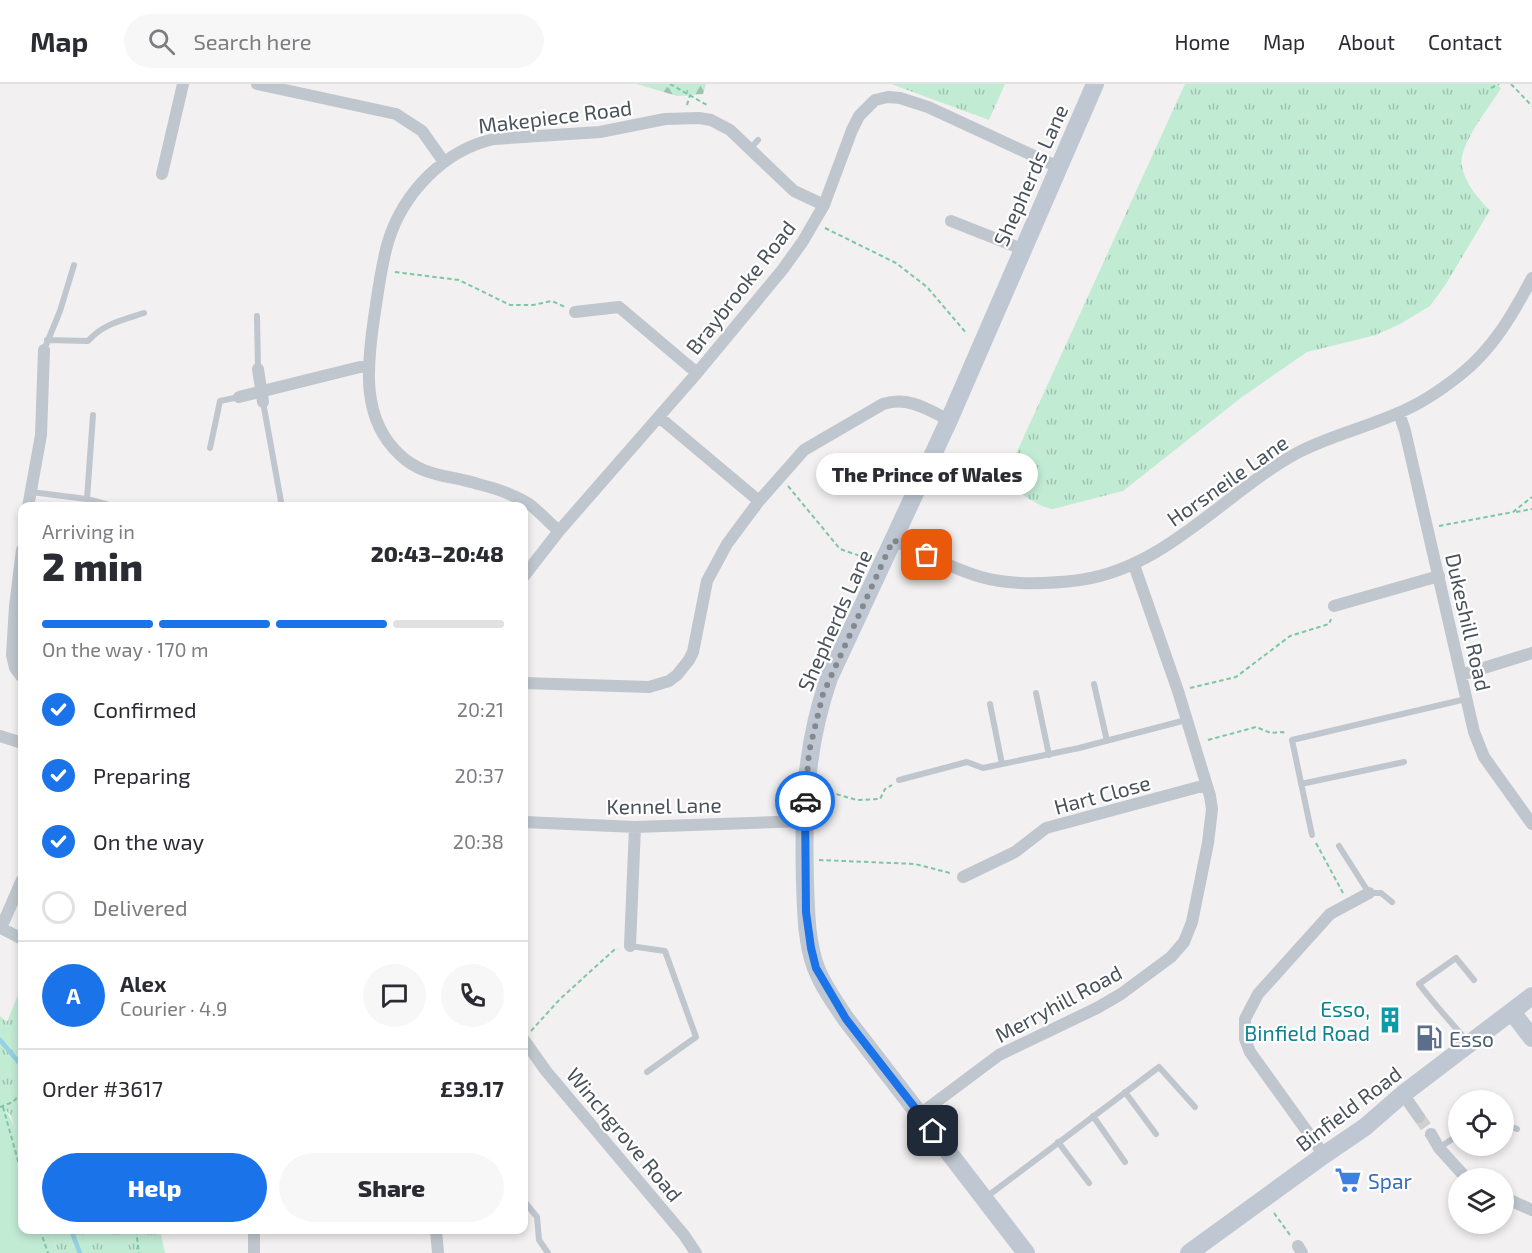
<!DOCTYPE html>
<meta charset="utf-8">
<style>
body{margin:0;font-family:"Exo 2",sans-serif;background:#f7f7f7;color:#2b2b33;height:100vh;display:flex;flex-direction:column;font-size:22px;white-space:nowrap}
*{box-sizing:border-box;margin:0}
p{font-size:20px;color:#7c7c81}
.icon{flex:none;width:33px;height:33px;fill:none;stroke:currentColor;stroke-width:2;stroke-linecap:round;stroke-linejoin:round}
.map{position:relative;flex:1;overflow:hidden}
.sheet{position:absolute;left:18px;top:418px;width:510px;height:732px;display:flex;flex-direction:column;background:#fff;border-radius:12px;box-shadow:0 3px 9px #0003}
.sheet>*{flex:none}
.controls{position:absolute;left:1448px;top:1006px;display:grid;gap:12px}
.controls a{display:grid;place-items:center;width:66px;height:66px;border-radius:50%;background:#fff;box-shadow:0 3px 9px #0003;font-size:30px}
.pin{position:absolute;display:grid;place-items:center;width:51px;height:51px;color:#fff;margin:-26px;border-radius:12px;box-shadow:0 3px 9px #0006}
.courier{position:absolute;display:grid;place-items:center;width:60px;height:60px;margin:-30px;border:4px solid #1a73e8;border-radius:50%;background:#fff;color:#222;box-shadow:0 2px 8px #0007}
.bubble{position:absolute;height:42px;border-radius:21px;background:#fff;box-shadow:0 3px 9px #0003;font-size:20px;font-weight:800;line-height:42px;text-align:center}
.summary em{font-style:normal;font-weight:800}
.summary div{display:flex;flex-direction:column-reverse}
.summary{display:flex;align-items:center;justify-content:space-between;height:102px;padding:0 24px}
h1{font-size:39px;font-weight:800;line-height:45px}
.bar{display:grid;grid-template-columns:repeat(4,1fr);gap:9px 6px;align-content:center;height:72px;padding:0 24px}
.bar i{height:8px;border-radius:4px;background:#e1e1e2}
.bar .current{background:#1a73e8}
.bar p{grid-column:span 4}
.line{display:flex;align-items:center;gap:15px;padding:0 24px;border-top:2px solid #e1e1e2}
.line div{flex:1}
.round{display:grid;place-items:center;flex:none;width:63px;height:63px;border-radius:32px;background:#f7f7f7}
ol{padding:0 24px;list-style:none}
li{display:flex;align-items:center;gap:18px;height:66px}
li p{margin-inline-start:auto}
li .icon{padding:6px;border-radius:50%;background:#1a73e8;color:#fff;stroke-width:4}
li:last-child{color:#7c7c81}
li i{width:33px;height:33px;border:3px solid #e1e1e2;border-radius:50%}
.cta{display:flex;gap:12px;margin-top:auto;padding:12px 24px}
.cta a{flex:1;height:69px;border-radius:36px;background:#1a73e8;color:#fff;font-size:24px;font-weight:800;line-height:69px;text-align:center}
.cta a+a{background:#f7f7f7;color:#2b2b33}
header{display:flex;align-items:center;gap:36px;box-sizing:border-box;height:84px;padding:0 30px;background:#fff;border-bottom:2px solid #e1e1e2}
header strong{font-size:28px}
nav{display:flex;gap:33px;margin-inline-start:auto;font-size:21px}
.search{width:420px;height:54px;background:#f7f7f7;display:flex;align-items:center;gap:15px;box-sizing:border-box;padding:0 21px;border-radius:33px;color:#7c7c81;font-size:22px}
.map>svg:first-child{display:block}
.grass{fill:#c2ebd4}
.forest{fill:url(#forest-firs)}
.park{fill:url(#park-tufts)}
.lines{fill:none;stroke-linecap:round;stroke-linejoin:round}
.stream{stroke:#93d1e5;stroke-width:4.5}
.street-tunnel{stroke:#d0d0d2;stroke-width:12;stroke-dasharray:12 6;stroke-linecap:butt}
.path{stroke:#7dc7a5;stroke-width:2;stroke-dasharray:4.5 3;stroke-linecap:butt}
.lane{stroke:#bfc6cd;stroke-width:6}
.street{stroke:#bfc6cd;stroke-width:12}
.secondary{stroke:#bfc7d2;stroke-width:18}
.done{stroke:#84898f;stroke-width:6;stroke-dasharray:0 10.8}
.route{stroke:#1a73e8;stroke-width:8}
.labels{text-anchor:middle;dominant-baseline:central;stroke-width:4.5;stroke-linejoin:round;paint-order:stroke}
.street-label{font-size:21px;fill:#49525b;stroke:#fff}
.culture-label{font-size:21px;fill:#0d838f;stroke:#fff;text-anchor:end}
.service-label{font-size:21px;fill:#4e5e75;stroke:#fff;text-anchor:start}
.shop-label{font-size:21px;fill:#366cbe;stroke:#fff;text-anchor:start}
</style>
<header>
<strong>Map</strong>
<div class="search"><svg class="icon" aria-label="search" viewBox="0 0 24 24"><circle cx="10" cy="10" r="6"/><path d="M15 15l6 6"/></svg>Search here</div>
<nav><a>Home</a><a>Map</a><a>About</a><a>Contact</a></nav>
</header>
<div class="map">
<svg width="1532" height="1169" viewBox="0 0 1532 1169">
<defs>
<pattern id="forest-firs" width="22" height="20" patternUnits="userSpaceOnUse" patternTransform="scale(1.5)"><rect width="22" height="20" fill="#c2ebd4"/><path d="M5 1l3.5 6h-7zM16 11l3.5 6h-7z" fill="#a0c1af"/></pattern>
<pattern id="park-tufts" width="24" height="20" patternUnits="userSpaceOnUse" patternTransform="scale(1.5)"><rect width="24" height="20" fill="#c2ebd4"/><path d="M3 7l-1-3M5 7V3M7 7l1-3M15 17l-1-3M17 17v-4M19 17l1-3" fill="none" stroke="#a0c1af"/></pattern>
</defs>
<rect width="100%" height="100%" fill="#f2f0f0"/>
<!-- grass -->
<path class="grass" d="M0,1020c31,34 22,84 22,126h28l8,23h-58z"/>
<!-- forest -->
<path class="forest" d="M637,0h69l-3,10 -26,2z"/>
<!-- park -->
<path class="park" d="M660,0h31l-4,12z
M891,0h114l-16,36z
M1185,0h311l5,4c-11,19 -44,58 -39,79 3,16 17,33 28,43l-44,74 -16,22 -30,18 -24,11 -69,17 -65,45 -119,94 -70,18c-8,-1 -15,-5 -22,-9 -21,-12 -20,-21 -16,-44z
M22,901v165l-11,-34 -11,-12v-88l7,6z
M50,1146h110l5,23h-107z"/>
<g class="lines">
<!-- stream -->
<path class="stream" d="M0,956l22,26
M71,1146l9,23"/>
<!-- street-tunnel -->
<path class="street-tunnel" d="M1419,1033l12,17"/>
<!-- path -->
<path class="path" d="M670,0l37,21
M1511,0l21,22
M1491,4l8,-4
M687,21l3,-10
M825,144l71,35 31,24 40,47
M395,188l64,8 51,25h23l19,-4 13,6
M788,402l52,63 26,9
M1516,428l16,-3
M1439,442l74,-14 19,-15
M1190,604l46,-11 54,-41 39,-12 2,-5
M1208,656l48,-13 15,6 12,-1 2,2
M822,706l35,10 23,-1 5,-10 7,-4
M1316,759l27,50
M819,776l96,4 35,9
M531,947l29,-32 54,-49 4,-1
M0,1023l13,-5 9,-10
M3,1023l19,68
M1274,1129l16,22
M40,1146l8,23
M136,1146l3,23"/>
<!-- lane -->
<path class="lane" d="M750,65l8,-9
M257,232l1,53
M47,256l41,1c15,-17 34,-21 56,-28
M44,266l16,-39 14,-46
M263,318l19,105
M210,364l10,-47 19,-4
M31,408l56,7 22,6
M87,415l6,-84
M1094,600l13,57
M1036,609l13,62
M990,620l12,60
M899,696l68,-18 16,6 96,-20 107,-28
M1301,700l103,-22
M1312,751l-20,-95 174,-41
M1339,762l30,47h12l11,9
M630,862l35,5 31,86 -49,35
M1467,957c-16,-19 -33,-37 -48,-57l37,-26 18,22
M1125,1008l31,42
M1093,1032l32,46
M1503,1039l14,6
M1058,1058l31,41
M1439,1064l19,-13
M985,1114l174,-131 36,40
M524,1117l13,16 2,23 9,13"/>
<!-- street -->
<path class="street" d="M257,0l139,30 26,17 22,31
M162,90l21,-90
M951,137l71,28
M575,228l44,-5 78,66
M258,285l5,33
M239,313l129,-32
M1399,329l6,18 69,301 10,25 48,67
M659,333l100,84
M28,423l13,-72 3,-85
M559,447c-10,-8 -19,-19 -30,-27 -15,-9 -34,-16 -51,-20 -28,-9 -56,-7 -79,-30 -38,-36 -32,-88 -25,-136 4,-26 7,-52 14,-76 15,-49 56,-92 106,-103l106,-7 65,-13 34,-1 12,2 19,10 64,61 30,14
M893,456c29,13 58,28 88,37 32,9 67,7 99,3 86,-12 144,-87 217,-127 32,-17 68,-25 101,-40 23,-9 43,-23 62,-38 33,-26 53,-61 72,-97
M22,466l-7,56 -3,49 3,13 7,9
M524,492l35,-45 138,-158 86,-104 20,-28 21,-36 28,-75 7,-14 16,-16 13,-3 12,1 28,9 130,60
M1334,522l105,-30
M1461,591l71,-22
M524,599l125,4 20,-6 8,-6 12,-15 4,-8 14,-71 20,-37 32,-43 45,-51 79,-46c25,-8 44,5 66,16
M0,652l22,7
M524,738l111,5 169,-6
M963,793l52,-25 31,-24 160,-43
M22,796l-21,48 21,11
M630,862l5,-119
M524,956l22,31 138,164 12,18
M1403,1010l16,23
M920,1030l79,-59 98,-47 24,-14 50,-37 13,-15 8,-20 16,-79 4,-34 -2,-13 -32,-105 -44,-126
M1431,1050l8,14 28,31
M1324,1071l-74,-103 -5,-13v-20l13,-25 72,-80 39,-21
M1503,1113l29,13
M254,1146v23
M436,1146l2,23
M1298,1162l4,7"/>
<!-- secondary -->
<path class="secondary" d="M1512,928l20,26
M1026,1169l-180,-234c-11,-16 -23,-33 -30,-51 -10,-27 -10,-58 -11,-86 -2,-73 0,-135 24,-204l120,-258 146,-336
M1189,1169l135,-98 41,-28 38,-33 129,-98"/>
</g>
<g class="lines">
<!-- done -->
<path class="done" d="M805,717l4,-49 14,-58 70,-154 34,15"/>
<!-- route -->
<path class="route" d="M805,717l1,111 5,36 5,20 30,51 87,112"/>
</g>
<!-- icons -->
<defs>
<g id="building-bare" transform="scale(2.07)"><path d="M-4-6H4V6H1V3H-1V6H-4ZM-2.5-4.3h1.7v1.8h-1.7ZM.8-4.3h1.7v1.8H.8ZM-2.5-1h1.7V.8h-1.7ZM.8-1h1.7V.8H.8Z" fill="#0f9aa8" stroke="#fff" stroke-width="2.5" paint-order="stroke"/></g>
<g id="fuel-bare" transform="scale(2.07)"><path d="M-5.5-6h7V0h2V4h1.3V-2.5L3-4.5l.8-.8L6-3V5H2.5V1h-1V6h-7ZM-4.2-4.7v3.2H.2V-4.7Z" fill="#5c6f8a" stroke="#fff" stroke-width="2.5" paint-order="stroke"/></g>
<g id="supermarket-bare" transform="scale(2.07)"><path d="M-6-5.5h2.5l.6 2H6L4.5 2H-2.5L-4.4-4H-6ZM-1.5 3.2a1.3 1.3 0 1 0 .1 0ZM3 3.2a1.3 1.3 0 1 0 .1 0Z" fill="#3f7fe0" stroke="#fff" stroke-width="2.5" paint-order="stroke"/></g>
</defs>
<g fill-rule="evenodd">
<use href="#building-bare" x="1390" y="936"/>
<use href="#fuel-bare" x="1429" y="954"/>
<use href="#supermarket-bare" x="1348" y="1096"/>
</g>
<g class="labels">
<!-- street labels -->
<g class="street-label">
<text transform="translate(555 32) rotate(-7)">Makepiece Road</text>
<text transform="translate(1030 91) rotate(-66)">Shepherds Lane</text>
<text transform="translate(740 203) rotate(-52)">Braybrooke Road</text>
<text transform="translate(1227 396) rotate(-35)">Horsneile Lane</text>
<text transform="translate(834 536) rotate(-66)">Shepherds Lane</text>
<text transform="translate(1469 538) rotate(77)">Dukeshill Road</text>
<text transform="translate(1102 710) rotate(-15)">Hart Close</text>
<text transform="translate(664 721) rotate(-1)">Kennel Lane</text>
<text transform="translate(1058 919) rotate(-28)">Merryhill Road</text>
<text transform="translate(1348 1024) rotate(-37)">Binfield Road</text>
<text transform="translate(625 1050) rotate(50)">Winchgrove Road</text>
</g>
<!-- culture labels -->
<g class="culture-label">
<text x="1370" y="924">Esso,<tspan x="1370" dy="24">Binfield Road</tspan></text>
</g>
<!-- service labels -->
<g class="service-label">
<text x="1449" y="954">Esso</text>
</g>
<!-- shop labels -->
<g class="shop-label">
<text x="1368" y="1096">Spar</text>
</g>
</g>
</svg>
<div class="controls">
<a><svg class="icon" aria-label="locate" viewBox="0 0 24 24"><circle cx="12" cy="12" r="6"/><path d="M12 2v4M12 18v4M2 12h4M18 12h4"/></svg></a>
<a><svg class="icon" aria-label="layers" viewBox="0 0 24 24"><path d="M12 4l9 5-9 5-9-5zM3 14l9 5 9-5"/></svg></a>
</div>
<div class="pin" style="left:927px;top:471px;background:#ea580c"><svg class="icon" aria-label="bag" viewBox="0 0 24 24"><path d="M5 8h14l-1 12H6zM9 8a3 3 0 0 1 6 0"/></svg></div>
<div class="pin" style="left:933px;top:1047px;background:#1f2937"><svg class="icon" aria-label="home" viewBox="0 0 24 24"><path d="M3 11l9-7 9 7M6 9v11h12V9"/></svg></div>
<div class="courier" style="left:805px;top:717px"><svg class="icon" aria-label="car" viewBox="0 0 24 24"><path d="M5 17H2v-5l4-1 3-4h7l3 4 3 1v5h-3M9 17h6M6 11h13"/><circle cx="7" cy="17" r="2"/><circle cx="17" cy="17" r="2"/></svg></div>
<div class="bubble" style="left:816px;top:369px;width:222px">The Prince of Wales</div>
<section class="sheet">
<div class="summary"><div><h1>2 min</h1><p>Arriving in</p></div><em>20:43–20:48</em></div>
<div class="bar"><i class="current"></i><i class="current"></i><i class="current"></i><i></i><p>On the way · 170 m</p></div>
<ol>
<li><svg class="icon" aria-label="check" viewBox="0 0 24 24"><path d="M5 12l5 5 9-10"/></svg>Confirmed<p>20:21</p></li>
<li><svg class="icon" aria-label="check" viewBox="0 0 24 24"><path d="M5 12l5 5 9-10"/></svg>Preparing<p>20:37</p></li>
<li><svg class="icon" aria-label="check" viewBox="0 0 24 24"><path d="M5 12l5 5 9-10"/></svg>On the way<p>20:38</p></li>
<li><i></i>Delivered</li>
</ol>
<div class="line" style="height:108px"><b class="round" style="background:#1a73e8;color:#fff">A</b><div><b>Alex</b><p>Courier · 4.9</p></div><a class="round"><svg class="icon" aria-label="chat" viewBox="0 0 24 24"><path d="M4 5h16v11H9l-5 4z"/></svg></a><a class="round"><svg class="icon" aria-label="phone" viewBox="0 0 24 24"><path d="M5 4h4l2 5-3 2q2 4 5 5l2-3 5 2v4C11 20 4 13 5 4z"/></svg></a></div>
<div class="line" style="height:78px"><div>Order #3617</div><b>£39.17</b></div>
<div class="cta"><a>Help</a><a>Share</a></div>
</section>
</div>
